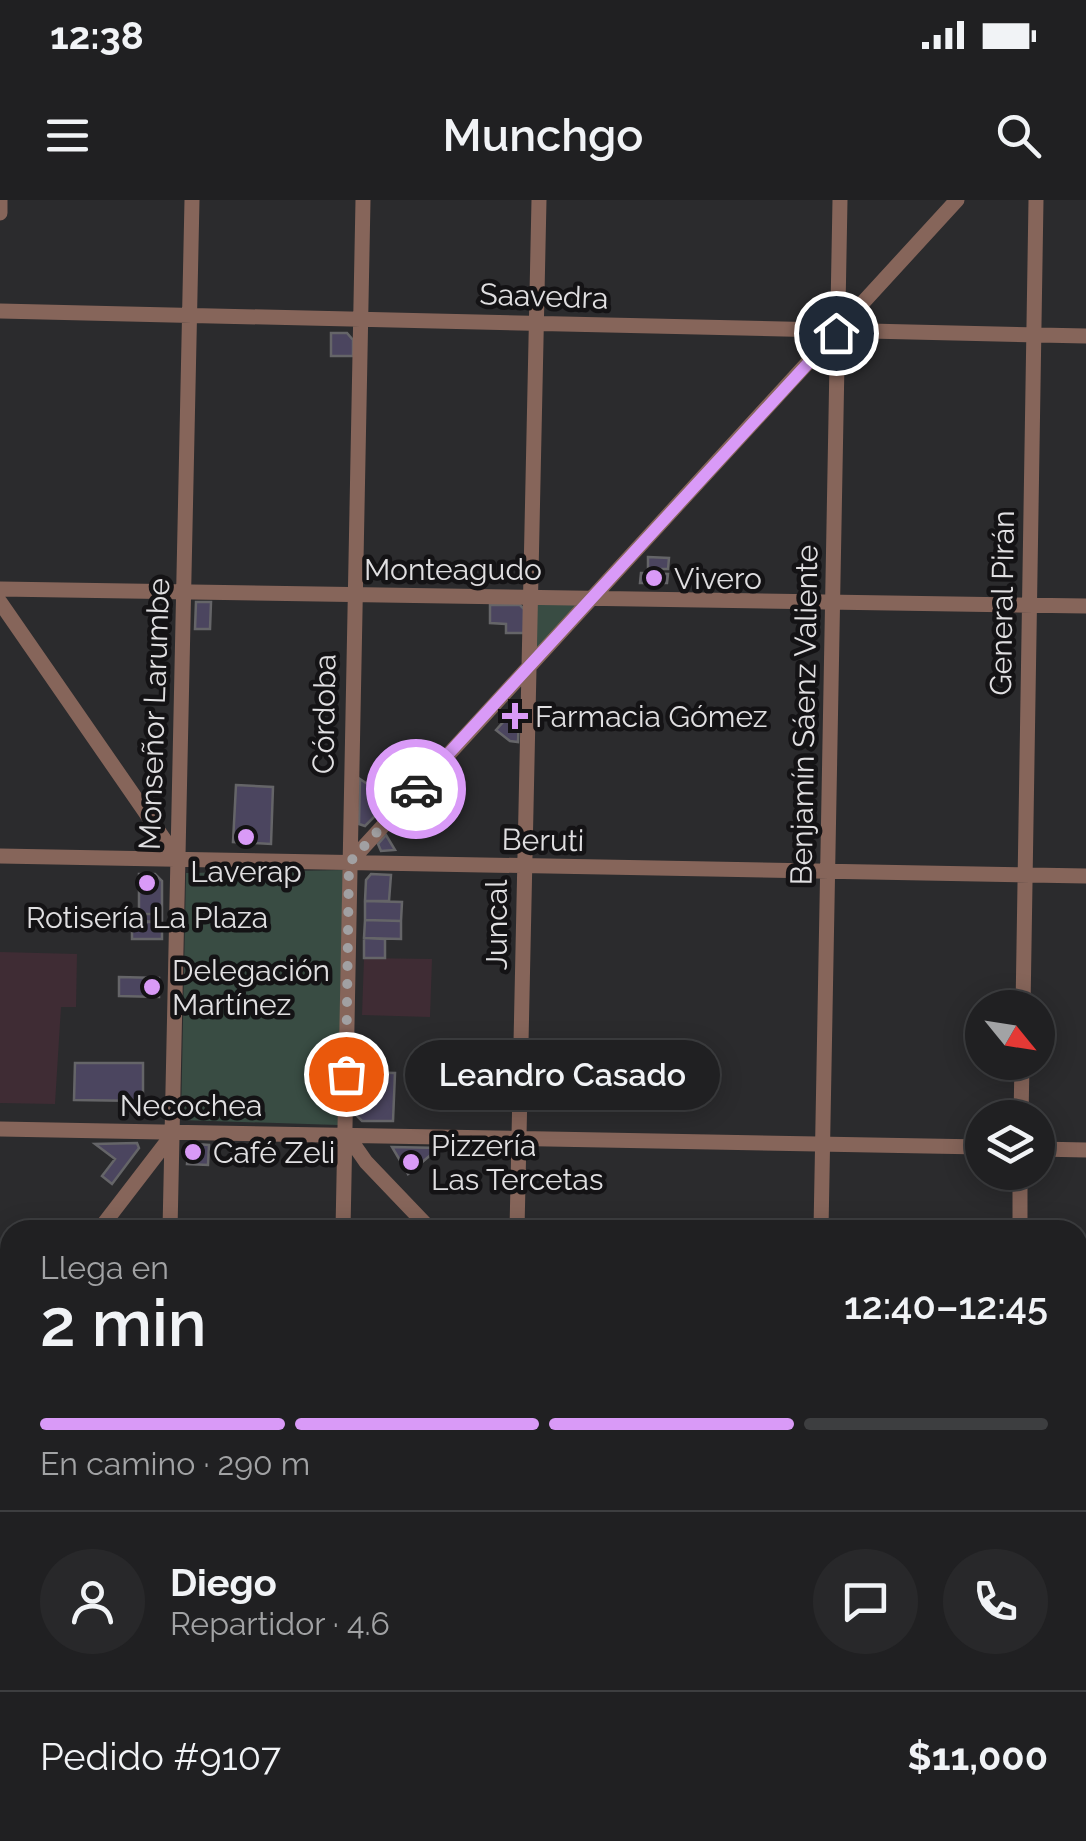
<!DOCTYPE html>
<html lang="es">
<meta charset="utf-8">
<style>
body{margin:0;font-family:Raleway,sans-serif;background:#28282a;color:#f1f3f6;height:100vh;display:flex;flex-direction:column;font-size:38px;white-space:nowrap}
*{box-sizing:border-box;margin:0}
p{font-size:32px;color:#a2a3a5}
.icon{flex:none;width:55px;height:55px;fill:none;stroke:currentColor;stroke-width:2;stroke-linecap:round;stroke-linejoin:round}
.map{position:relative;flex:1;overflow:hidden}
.panel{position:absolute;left:0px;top:1020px;width:1088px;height:622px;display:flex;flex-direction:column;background:#202022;border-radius:30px 30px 0 0;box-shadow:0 5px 25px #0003,0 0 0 2px #3d3e40}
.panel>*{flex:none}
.needle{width:65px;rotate:120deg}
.fabs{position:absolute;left:965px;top:790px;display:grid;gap:20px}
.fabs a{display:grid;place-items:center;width:90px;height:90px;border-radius:50%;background:#202022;box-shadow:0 5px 25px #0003,0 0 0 2px #3d3e40;font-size:50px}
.pin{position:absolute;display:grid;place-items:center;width:85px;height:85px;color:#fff;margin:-42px;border:5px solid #fff;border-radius:50%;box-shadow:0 2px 10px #0007}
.courier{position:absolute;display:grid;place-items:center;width:100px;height:100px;margin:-50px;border:8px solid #d99af7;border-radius:50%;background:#fff;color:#222;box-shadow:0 2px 12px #0007}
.bubble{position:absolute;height:70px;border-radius:35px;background:#202022;box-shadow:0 5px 25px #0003,0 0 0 2px #3d3e40;font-size:32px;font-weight:600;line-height:70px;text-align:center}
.summary em{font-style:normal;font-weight:600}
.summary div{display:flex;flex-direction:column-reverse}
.summary{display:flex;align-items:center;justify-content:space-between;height:170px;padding:0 40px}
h1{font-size:65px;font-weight:600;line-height:75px}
.bar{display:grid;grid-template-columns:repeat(4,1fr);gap:15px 10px;align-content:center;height:120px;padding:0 40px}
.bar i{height:12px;border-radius:8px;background:#3d3e40}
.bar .current{background:#d99af7}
.bar p{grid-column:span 4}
.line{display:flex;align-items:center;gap:25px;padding:0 40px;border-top:2px solid #3d3e40}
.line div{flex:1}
.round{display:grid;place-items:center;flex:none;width:105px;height:105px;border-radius:52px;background:#28282a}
.status{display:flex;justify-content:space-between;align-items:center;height:70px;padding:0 50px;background:#202022;direction:ltr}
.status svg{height:28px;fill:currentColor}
header{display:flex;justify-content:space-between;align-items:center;height:130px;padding:0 40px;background:#202022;font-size:45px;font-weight:600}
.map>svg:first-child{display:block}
.education{fill:#3f2c34}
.green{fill:#394c43}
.building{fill:#4b455f;stroke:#656568;stroke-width:2.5}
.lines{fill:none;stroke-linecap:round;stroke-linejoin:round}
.minor{stroke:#86655a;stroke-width:15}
.done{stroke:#a1a0a2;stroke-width:10;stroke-dasharray:0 18}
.route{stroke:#d99af7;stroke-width:12}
.poi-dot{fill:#d99af7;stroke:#141315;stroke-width:4}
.labels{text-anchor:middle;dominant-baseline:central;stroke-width:9;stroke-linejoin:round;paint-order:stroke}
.street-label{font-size:30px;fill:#e0dfe1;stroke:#141315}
.poi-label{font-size:30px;fill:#e0dfe1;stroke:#141315;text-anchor:start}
</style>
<div class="status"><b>12:38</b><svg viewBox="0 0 49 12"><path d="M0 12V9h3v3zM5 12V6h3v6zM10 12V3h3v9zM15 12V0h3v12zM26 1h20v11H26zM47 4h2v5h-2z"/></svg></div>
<header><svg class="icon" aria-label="menu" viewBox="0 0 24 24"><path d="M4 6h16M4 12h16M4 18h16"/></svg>Munchgo<svg class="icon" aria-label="search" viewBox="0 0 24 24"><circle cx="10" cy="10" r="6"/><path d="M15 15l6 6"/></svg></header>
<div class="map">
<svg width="1086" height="1641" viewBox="0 0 1086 1641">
<rect width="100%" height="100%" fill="#2b2b2d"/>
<!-- education -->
<path class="education" d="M0,752l77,2 -1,53h-15l-6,97 -55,-1z
M364,758l68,1 -2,58 -68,-2z"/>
<!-- green -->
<path class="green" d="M532,396l57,1 -58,63z
M343,670l-5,255 -157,-5 5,-247z"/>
<!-- building -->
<path class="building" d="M331,133h16l6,7v16h-22z
M648,357l21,1 -1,11h-20z
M641,373l27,1 -1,9h-27z
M196,402h15l-1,27h-15z
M490,405h30l4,4v24h-18v-9l-16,-1z
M513,511l6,3 -1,28 -8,-1 -14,-11z
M360,579l31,21 -26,26 -6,-2z
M236,585l37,2 -2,57 -38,-2z
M386,635l9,15 -14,1 -3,-7z
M139,674h16l7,7v33h-23z
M371,674l20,1 -2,26h-24l1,-21z
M365,701l37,1 -1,19 -36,-1z
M139,714h23v8l-24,-1z
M365,720l36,1v18l-37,-1z
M132,722h30v17h-30z
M364,738l21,1v19h-21z
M119,777l40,1v19l-40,-1z
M75,863h68v38l-69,-1z
M355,872l40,1 -2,48h-31l-8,-8z
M137,943l2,5 -27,36 -10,-8 13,-17 -20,-15z
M196,944l13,1 -1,20 -21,-1 1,-11z
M392,947l47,1 -31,26z"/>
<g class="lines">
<!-- minor -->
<path class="minor" d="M0,13v-13
M0,111l1086,25
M0,389l1086,17
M0,402l177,256
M0,656l1086,20
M349,663l608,-663
M1023,808l13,-808
M1021,918l1,-56
M0,929l982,18
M345,932l21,30 65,68
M1038,949l48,1
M99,1030l73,-95
M170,1030l22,-1030
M343,1030l20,-1030
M517,1030l22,-1030
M821,1030l19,-1030
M1020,1030v-58
M0,1159l10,-13
M1078,1186h8
M0,1190h10
M1078,1443h8
M0,1447h10
M171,1632v9
M342,1632v9
M529,1632v9
M815,1641v-9
M1015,1641v-9"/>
</g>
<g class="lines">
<!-- done -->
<path class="done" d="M346,874l3,-211 67,-74"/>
<!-- route -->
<path class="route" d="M416,589l420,-456"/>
</g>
<!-- markers -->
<g class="poi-dot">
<circle cx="654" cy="378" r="10"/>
<path d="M510 501h10v10h10v10h-10v10h-10v-10h-10v-10h10z"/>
<circle cx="246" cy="637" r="10"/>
<circle cx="147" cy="683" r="10"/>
<circle cx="152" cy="787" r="10"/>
<circle cx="193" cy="952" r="10"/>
<circle cx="411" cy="962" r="10"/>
</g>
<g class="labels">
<!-- street labels -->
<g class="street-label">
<text transform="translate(544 96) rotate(2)">Saavedra</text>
<text x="453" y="369">Monteagudo</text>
<text transform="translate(1002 403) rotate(-89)">General Pirán</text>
<text transform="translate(154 514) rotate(-88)">Monseñor Larumbe</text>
<text transform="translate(324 514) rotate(-89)">Córdoba</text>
<text transform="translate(804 515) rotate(-89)">Benjamín Sáenz Valiente</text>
<text transform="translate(543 640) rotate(1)">Beruti</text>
<text transform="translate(496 725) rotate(-90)">Juncal</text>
<text x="191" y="905">Necochea</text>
</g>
<!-- poi labels -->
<g class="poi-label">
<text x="674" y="378">Vivero</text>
<text x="535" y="516">Farmacia Gómez</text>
<text x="246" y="671" text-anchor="middle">Laverap</text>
<text x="147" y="717" text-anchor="middle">Rotisería La Plaza</text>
<text x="172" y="770">Delegación<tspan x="172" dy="34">Martínez</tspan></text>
<text x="431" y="945">Pizzería<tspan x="431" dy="34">Las Tercetas</tspan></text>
<text x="213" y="952">Café Zeli</text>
</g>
</g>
</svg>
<div class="fabs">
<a><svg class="needle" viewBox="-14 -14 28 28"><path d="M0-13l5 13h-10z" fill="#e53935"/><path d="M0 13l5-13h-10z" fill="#a2a3a5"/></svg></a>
<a><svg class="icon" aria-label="layers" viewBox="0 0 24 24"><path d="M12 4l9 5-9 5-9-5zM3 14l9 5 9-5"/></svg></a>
</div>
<div class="pin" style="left:346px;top:874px;background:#ea580c"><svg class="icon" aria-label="bag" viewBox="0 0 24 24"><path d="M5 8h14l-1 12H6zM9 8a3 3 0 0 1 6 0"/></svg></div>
<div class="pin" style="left:836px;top:133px;background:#1f2937"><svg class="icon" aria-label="home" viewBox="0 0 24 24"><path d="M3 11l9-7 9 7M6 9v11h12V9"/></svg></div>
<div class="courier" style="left:416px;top:589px"><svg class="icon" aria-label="car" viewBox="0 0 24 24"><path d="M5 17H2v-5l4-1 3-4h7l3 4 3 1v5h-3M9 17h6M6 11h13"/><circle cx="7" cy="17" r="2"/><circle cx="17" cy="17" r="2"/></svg></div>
<div class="bubble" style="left:405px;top:840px;width:315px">Leandro Casado</div>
<section class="panel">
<div class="summary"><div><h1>2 min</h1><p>Llega en</p></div><em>12:40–12:45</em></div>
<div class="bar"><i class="current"></i><i class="current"></i><i class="current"></i><i></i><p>En camino · 290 m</p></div>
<div class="line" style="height:180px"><a class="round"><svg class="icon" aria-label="person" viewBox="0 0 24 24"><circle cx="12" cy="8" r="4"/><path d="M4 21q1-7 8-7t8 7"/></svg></a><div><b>Diego</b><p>Repartidor · 4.6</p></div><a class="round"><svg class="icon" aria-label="chat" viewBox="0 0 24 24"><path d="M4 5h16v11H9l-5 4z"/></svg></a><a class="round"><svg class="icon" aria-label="phone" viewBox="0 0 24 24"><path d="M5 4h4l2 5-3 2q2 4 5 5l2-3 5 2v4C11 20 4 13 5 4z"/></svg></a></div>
<div class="line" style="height:130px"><div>Pedido #9107</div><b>$11,000</b></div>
</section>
</div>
